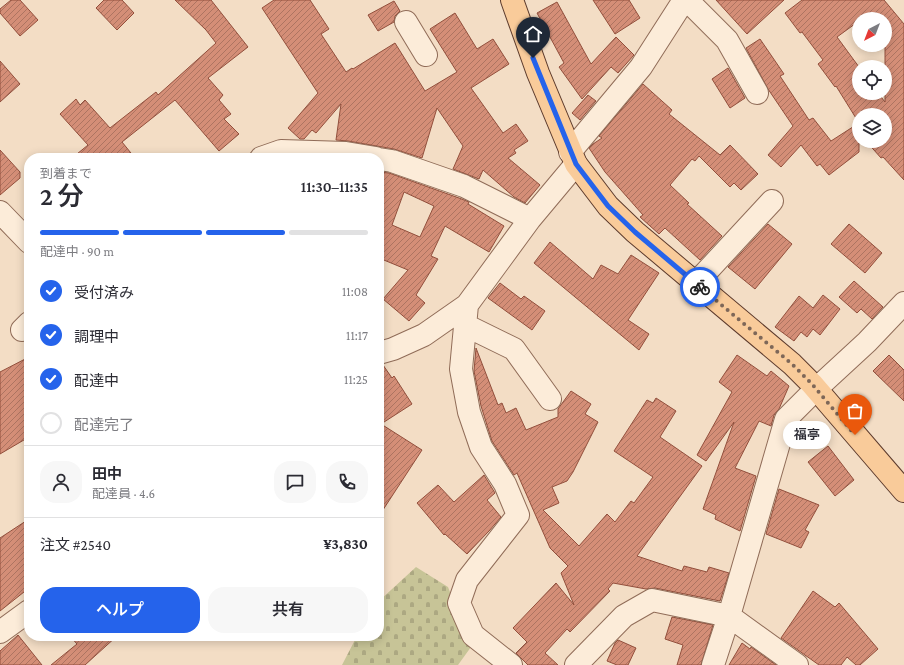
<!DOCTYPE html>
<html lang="ja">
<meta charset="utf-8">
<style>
body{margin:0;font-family:"Crimson Pro","Noto Sans JP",serif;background:#f7f7f7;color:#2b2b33;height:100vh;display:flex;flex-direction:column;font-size:15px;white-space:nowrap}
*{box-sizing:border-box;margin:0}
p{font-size:13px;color:#7c7c81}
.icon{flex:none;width:22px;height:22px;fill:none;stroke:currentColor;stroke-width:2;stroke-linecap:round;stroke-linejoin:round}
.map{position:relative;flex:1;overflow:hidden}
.drawer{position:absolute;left:24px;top:153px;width:360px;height:488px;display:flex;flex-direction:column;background:#fff;border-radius:16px;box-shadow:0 2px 10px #0003}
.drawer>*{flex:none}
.needle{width:26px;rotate:222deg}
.fabs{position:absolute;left:852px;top:12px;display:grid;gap:8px}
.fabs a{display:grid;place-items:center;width:40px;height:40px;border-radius:50%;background:#fff;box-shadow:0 2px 10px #0003;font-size:20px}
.pin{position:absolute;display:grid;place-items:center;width:34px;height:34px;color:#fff;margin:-41px -17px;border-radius:50% 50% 50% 0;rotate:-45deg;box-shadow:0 0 4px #0007}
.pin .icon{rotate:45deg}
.courier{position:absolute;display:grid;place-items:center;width:40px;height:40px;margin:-20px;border:3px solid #2563eb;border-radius:50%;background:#fff;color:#222;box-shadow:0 1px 5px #0007}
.bubble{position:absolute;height:28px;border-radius:14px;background:#fff;box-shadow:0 2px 10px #0003;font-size:13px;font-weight:600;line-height:28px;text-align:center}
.overview em{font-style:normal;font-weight:600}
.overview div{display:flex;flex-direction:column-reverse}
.overview{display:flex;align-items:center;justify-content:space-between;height:68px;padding:0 16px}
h1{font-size:26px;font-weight:600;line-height:30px}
.bar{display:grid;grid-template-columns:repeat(4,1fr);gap:6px 4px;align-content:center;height:48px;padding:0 16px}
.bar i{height:5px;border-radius:3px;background:#e1e1e2}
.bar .on{background:#2563eb}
.bar p{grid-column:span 4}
.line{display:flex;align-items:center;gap:10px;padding:0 16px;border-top:1px solid #e1e1e2}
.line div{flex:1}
.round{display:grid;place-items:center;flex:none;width:42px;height:42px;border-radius:16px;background:#f7f7f7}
ol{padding:0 16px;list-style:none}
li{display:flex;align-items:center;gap:12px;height:44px}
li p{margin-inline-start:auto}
li .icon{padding:4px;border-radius:50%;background:#2563eb;color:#fff;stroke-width:4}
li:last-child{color:#7c7c81}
li i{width:22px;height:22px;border:2px solid #e1e1e2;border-radius:50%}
.primary-button{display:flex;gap:8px;margin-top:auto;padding:8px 16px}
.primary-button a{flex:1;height:46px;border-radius:16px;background:#2563eb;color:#fff;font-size:16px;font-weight:600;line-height:46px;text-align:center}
.primary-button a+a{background:#f7f7f7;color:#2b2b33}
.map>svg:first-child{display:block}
.cemetery{fill:url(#cemetery-stones)}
.building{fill:url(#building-hatch);stroke:#924f3c;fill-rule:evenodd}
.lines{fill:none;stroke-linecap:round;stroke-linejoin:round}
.minor-casing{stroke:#906c58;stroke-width:24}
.primary-casing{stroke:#5d3b2d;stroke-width:24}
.minor{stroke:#fcecd9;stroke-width:22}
.primary{stroke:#f9cb9a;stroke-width:22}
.done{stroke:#7e6758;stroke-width:4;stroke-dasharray:0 7.2}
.route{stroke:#2563eb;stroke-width:5}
</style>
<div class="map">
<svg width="904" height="665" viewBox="0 0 904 665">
<defs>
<pattern id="cemetery-stones" width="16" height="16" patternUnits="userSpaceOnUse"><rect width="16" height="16" fill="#c7c497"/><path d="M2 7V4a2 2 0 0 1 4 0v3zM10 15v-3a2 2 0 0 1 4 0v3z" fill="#aca882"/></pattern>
<pattern id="building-hatch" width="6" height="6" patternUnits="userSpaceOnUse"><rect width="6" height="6" fill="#d48e77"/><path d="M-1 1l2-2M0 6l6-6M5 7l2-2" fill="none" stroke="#ad7461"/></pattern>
</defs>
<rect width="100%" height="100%" fill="#f3ddc5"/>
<!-- cemetery -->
<path class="cemetery" d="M416,567l32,20 20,51 3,9 -13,18h-116l15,-29h22v-35z"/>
<!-- building -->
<path class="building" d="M11,0h9l18,20 -18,16 -20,-23v-4z
M104,0h18l12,13 -17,17 -21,-22z
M175,0h36l37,47 -40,31 15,17 -4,5 12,14 -7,5 15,15 -20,17 -44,-51 -53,42 13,16h-63l16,-13 -28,-31 16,-15 4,6 5,-5 25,28 46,-36 2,3 58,-52 -10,-13z
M274,0h36l19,29 -8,5 25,38 6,-4 1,1 42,-26 30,48 32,-19 -27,-43 25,-16 22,36 16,-10 16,25 -38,24 32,45 13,-9 12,17 -14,9 2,3 -8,5 32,27 -15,18 -11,-6 -31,-27 -4,9 -26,-10 10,-23 -26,-38 -15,50 -28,-9 -46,-8 -12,-1 5,-36 -25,29 -4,-3 -8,9h-4l-12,-11 30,-35 -56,-85z
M593,0h36l11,18 -25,16z
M716,0h68l-37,34z
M802,0h82l20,24v156l-21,-23 -2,1 -15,-17h19v-26h-26v37l-30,23 -9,-11 -3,2 -16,-21 -20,22 -13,-12 25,-29 -25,-37 -22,-41 14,-9 24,35 -4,2 29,44 4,-2 18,23 28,-18 -23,-37 -1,1 -17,-23 5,-4 -21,-28 -2,1 -15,-20zM859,19h26v83l-7,-9h-19v-26l-22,-30 22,-16z
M394,1l6,10 -5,5 -1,6 -16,9 -10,-16z
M557,2l34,62 25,-27 18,18 -16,18 -7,-6 -29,32 -23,-32 5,-4 -27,-50z
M0,61l20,23 -20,18z
M728,68l17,30 -15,10 -18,-29z
M643,84l29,26 -3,4 51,41 10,-10 28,29 -17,16 -7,-7 -4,4 -31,-31 -4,5 -3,-2 -22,26 19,18 -2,1 35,32 -22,24 -35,-32 -6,6 -19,-17 3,-2 -38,-43 -16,-24 4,-4 9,-6 -3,-2z
M588,95l8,6 -16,19 -8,-7z
M0,150l20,22v6l-20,17z
M379,172l10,1 70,25 10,4 -1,2 36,22 -15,26 -44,-26 -14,30 7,3 -22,36 9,8 -16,18 -26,-22 25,-29 -29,-12zM404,192l30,14 -14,31 -28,-12z
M768,224l24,20 -37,45 -27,-22z
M849,224l33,29 -17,20 -34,-29z
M550,242l43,37 8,-14 17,9 13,-19 28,18 -31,47 21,14 -10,16 -105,-87z
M854,281l29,26 -11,12 -11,-10 -4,4 -18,-16z
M500,283l21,16 3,-3 21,15 -13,19 -44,-32z
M823,295l17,14 -20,26 -7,-6 -6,8 -6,-5 -7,9 -19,-14 24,-31 14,12z
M476,348l22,57 4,-2 4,10 10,-5 10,22 32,-13v-8l13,-18 20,13 -6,10 13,8 -25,50 -6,9 -15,6 7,16 -16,7 36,36 28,-32 8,8 16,-21 3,2 19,-26 -39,-26 33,-51 6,3 3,-5 20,13 -16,26 42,29 -65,90 45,15 2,-5 23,6 2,-5 20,6 -9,28 -65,-13 -9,1 -33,-6 -5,6 2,2 -40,41 -3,-3 -22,24 13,12h-30l-12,-12 11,-11 -14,-14 43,-45 18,22 -13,-32 7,-7 -18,-18 -33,-75 -3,2 -22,-34 -11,-35 -7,-35z
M737,355l30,21 4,-5 18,15 -10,23 -5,6 -3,11 -12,-5 -24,47 21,8 -16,55 -25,-12 1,-4 -13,-6 31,-87 -28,39 -9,-6 35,-63 -13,-10z
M889,355l15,15v31l-31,-30z
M29,357v80l-29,17v-82z
M379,365h4l9,13 2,-2 18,28 -31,20 41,26 -43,66z
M828,446l26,34 -19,16 -27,-34z
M484,475l11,18 -8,7 14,17 -12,14 -22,23 -22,-20 -1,1 -27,-32 21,-18 16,17z
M779,489l40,16 -14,25 4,2 -8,16 -35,-14z
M29,519v69l-29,23v-73z
M813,591l22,16 4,-4 39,46 -18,16h-4l-9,-8 -6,8h-22l-38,-27z
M672,617l41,8 -12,40h-24l6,-20 -18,-6z
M18,635l24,30h-42v-14z
M70,636h47l-32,29h-34l26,-21z
M618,640l18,8 -8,17h-11l-10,-4 8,-18z
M742,643l8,6 1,-2 25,18h-47z"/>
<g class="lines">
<!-- minor casing -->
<g class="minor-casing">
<path id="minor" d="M687,0l40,40 30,53
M406,22l20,33
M570,152l71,-85 43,-67
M261,158l20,-7 65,2 30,5
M379,159l13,2 72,25 66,33
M0,212l29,30
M696,283l76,-82
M467,305l-6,64 8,43 12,35 24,37 13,31 -51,65 -8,23 14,32 38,30
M465,325l49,24 36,50
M22,330l7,-7
M379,353l14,-4 31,-14 43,-30 63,-86 46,-55
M0,632l29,-21
M576,665l48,-49 28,-16 77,16 68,49
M713,665l16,-49 57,-197 30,-30 51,-47 37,-39"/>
</g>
<!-- primary casing -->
<g class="primary-casing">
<path id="primary" d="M512,0l26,73 38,91 32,42 27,26 157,132 20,20 92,107"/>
</g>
<!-- minor -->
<use href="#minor" class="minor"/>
<!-- primary -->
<use href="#primary" class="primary"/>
</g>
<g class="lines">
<!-- done -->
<path class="done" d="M700,287l92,77 20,20 43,51"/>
<!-- route -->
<path class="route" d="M533,58l43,106 32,42 27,26 65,55"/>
</g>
</svg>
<div class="fabs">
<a><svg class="needle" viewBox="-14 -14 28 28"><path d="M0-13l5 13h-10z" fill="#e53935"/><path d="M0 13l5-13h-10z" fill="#7c7c81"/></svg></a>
<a><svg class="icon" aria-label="locate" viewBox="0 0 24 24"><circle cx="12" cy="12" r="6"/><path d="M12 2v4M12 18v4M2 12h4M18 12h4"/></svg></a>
<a><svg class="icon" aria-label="layers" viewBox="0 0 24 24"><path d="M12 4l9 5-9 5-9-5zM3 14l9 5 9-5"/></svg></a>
</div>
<div class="pin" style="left:855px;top:435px;background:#ea580c"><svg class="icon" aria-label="bag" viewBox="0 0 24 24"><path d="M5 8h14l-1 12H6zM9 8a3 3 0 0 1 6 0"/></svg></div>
<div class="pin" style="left:533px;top:58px;background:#1f2937"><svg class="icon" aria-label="home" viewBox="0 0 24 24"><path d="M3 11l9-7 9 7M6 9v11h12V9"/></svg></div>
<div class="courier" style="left:700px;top:287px"><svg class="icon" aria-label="bike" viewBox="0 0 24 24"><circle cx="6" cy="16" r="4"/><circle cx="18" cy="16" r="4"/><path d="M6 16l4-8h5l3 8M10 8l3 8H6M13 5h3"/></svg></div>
<div class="bubble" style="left:783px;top:421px;width:48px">福亭</div>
<section class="drawer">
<div class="overview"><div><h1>2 分</h1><p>到着まで</p></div><em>11:30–11:35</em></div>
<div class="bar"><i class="on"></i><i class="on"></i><i class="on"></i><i></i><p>配達中 · 90 m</p></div>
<ol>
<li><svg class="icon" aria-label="check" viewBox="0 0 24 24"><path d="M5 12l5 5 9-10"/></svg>受付済み<p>11:08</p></li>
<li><svg class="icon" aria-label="check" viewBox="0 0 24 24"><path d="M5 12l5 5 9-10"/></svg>調理中<p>11:17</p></li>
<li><svg class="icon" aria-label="check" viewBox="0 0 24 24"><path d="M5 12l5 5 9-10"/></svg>配達中<p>11:25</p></li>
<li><i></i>配達完了</li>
</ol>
<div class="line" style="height:72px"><a class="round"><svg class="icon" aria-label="person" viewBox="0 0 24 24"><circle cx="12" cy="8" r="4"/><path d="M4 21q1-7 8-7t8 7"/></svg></a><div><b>田中</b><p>配達員 · 4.6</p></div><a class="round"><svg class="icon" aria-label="chat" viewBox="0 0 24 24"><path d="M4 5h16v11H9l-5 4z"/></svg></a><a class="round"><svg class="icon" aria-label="phone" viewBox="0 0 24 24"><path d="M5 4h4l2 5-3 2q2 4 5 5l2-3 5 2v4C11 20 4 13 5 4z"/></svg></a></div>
<div class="line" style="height:52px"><div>注文 #2540</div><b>¥3,830</b></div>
<div class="primary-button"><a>ヘルプ</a><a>共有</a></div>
</section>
</div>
